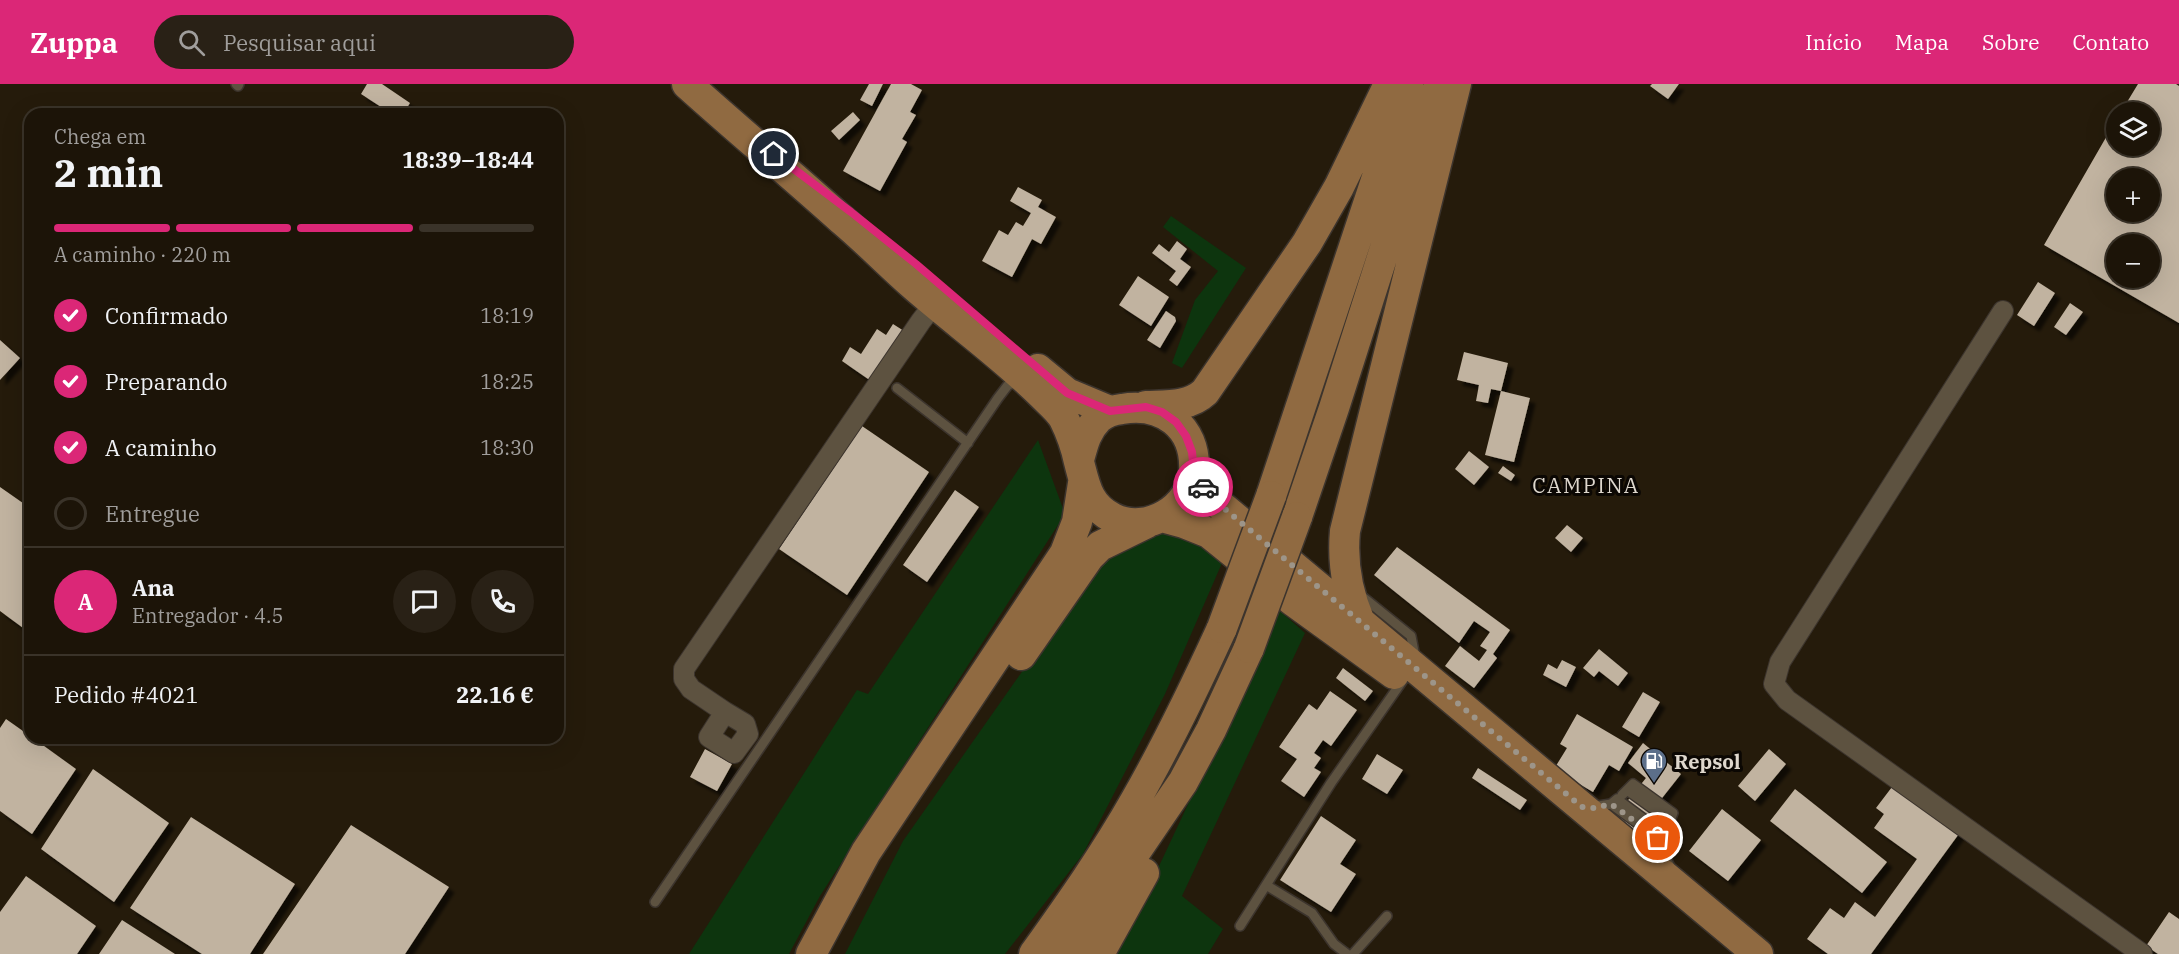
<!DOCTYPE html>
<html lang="pt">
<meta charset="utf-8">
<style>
body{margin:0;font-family:"IBM Plex Serif",serif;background:#292116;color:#f1f3f6;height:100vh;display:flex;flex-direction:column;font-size:22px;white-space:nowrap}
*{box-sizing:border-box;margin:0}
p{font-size:20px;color:#a09e9c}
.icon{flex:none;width:33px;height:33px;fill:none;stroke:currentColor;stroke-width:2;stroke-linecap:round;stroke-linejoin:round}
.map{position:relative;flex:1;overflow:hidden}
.sheet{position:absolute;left:24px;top:24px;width:540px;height:636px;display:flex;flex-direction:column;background:#1c1408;border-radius:18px;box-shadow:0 6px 24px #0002,0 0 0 2px #3a3329}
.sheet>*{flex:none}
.controls{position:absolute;left:2106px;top:18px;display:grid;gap:12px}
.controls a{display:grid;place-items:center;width:54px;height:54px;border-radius:50%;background:#1c1408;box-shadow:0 6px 24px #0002,0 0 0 2px #3a3329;font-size:30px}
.pin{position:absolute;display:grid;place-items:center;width:51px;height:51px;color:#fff;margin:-26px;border:3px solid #fff;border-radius:50%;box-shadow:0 2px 6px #0007}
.courier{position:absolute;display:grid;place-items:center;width:60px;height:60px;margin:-30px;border:4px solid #db2777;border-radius:50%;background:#fff;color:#222;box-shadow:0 2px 8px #0007}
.head em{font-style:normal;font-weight:800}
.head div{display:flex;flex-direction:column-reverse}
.head{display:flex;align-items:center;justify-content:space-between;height:102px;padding:0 30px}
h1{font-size:39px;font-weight:800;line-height:45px}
.bar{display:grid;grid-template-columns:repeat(4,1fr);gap:9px 6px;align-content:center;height:72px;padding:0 30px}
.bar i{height:8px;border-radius:4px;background:#3a3329}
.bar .active{background:#db2777}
.bar p{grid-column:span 4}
.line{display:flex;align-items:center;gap:15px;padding:0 30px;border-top:2px solid #3a3329}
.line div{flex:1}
.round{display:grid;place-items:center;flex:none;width:63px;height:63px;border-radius:32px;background:#292116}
ol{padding:0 30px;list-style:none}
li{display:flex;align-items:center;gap:18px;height:66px}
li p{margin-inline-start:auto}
li .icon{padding:6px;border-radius:50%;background:#db2777;color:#fff;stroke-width:4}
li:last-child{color:#a09e9c}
li i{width:33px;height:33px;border:3px solid #3a3329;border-radius:50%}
header{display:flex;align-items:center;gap:36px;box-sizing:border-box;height:84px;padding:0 30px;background:#db2777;color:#fff}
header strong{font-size:28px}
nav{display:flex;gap:33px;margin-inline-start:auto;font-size:21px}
.search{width:420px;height:54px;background:#292116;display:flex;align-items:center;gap:15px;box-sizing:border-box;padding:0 21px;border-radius:33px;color:#a09e9c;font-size:22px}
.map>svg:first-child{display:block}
.green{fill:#0d350e}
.building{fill:#c1b3a0;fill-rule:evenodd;filter:url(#shadow)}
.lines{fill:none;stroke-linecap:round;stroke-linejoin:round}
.lane-casing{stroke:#3c342d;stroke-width:12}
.street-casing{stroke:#3c342d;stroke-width:22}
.primary-casing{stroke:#3c342d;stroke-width:33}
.lane{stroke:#5d5240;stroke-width:9}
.street{stroke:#5d5240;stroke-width:20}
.primary{stroke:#906a41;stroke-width:30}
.primary-bridge-casing{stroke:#3c342d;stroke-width:33;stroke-linecap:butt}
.primary-bridge{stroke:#906a41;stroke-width:30}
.done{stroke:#9d9589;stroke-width:6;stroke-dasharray:0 10.8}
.route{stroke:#db2777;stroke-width:8}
.labels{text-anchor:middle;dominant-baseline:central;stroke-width:6;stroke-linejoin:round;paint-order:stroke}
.poi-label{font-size:20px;font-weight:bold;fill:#ded7cd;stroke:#0b0703;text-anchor:start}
.neighbourhood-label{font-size:21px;letter-spacing:1.5px;fill:#ded7cd;stroke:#0b0703}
</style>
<header>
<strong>Zuppa</strong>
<div class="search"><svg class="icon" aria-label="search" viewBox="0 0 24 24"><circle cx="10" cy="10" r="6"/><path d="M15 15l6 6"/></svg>Pesquisar aqui</div>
<nav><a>Início</a><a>Mapa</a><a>Sobre</a><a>Contato</a></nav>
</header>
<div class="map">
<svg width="2179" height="870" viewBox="0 0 2179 870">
<defs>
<filter id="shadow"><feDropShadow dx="5.5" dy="5.5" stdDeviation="1.5" flood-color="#0009"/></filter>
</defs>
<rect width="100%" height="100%" fill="#251b0b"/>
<!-- green -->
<path class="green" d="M1171,132l75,52 -64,100 -10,-5 23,-63 23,-29 -55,-44z
M1038,356l27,74 -245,382 -31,58h-100l168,-264 11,4z
M1165,447l28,8 29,24 -57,131 -82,160 -78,100h-160l58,-113 189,-269 29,-28z
M1279,526l26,23 -123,263 41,33 -15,25h-96l48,-90z"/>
<!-- building -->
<path class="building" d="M367,0h15l28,19 -7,11h-11l-31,-20z
M869,0h14l-11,22 -12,-6z
M891,0h20l11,6 -12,22 6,3 -14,24 5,3 -27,49 -37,-20z
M1652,0h27l-11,15 -18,-13z
M2138,0h38l3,2v237l-135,-78 72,-125v26h34v-34h-29zM2116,94h34v34h-34zM2116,160h34v34h-34z
M853,28l7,8 -21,20 -8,-9z
M1018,103l24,13 -4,7 18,10 -15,27 -9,-5 -20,38 -30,-16 17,-31 9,5 8,-13 7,4 8,-13 -21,-12z
M1177,157l10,8 -7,10 11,8 -14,19 -8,-6 7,-9 -24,-18 7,-9 10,8z
M1138,192l31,21 -18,29 -32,-21z
M2038,198l17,11 -21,33 -17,-11z
M2070,219l13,9 -17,23 -12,-8z
M1166,227l9,6 1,4 -16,27 -13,-8z
M893,240l11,7 -33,50 -29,-20 8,-14 11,7 16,-25 9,6z
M0,256l20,18 -20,22z
M1464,268l44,11 -7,28 -10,-2 -3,14 -12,-2 3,-16 -22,-5z
M1501,307l29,7 -16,64 -29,-7z
M862,342l67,46 -82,123 -68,-46z
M1469,367l20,16 -15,18 -19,-16z
M1503,382l12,9 -4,6 -13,-8z
M0,403l30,21v125l-30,-22z
M955,406l24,17 -52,75 -24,-17z
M1567,441l16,13 -12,14 -16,-14z
M1397,463l113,83 -17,24 4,4 -23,30 -29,-22 15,-20 19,15 8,-11 -7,-4 10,-14 -16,-11 -15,22 -85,-68z
M1599,565l29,24 -10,13 -19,-15 -5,6 -11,-9z
M1562,576l14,7 -10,20 -23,-12 5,-11 9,5z
M1343,584l30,23 -8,10 -29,-23z
M1330,607l27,19 -26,36 -8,-6 -9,13 7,5 -7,10 7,4 -17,25 -23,-16 16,-22 -18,-12 30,-43 8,6z
M1643,608l17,10 -21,35 -17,-10z
M1577,630l56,33 -14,24 -10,-6 -16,27 -39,-23 13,-21 -7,-4z
M6,635l24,17v2h3l43,31 -44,65 -32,-23v-83z
M1643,659l38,31 -45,57 -20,-16 30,-37 -18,-15z
M705,665l27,15 -15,27 -27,-14z
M1769,665l17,15 -31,37 -17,-15z
M1377,670l26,16 -16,24 -25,-15z
M1478,684l49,32 -7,10 -48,-32z
M93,685l76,54 -55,79 -73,-53z
M1895,699l66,48 -90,123h-43l-21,-15 23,-31 14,10 11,-16 20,15 42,-58 -43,-31 10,-14 -8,-6z
M1795,705l92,73 -25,31 -92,-72z
M1722,725l39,31 -33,41 -39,-30z
M1321,732l35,24 -16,24 16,10 -25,38 -51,-32z
M191,733l104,67 -45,70h-48l-72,-46z
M351,741l98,62 -44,67h-142z
M26,792l70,50 -19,28h-77v-42z
M2169,828l10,7v35h-21l-12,-8z
M122,836l53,34h-76z"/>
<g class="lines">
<!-- lane casing -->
<g class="lane-casing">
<path id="lane" d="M236,0l2,2 1,-2
M897,304l71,55
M1359,510l52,42 4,21
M1627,706l6,-6 40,29 -3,8
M1622,711l5,-5 43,31 -2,8
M1611,720l6,-5 46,34 3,13
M1592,723l19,-3 47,34 12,29
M1266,801l46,28 22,31 13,10
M655,818l343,-504 10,-13 11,-3
M1240,842l91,-143 72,-103
M1353,870l34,-38"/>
</g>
<!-- street casing -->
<g class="street-casing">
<path id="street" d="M2003,227l-223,351 -6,22 13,16 355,254
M725,628l20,12 3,10 -14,19 -25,-16 16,-25 -34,-23 -7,-10v-10l237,-348 14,-18"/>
</g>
<!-- primary casing -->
<g class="primary-casing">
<path id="primary" d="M687,0c51,46 104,90 155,136 25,21 47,44 71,65 42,37 89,70 129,110 7,7 17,15 22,24 6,12 12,29 15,43 6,23 9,44 34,56 34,17 79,-10 81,-48 2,-43 -31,-68 -72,-61 -9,1 -17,3 -24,10 -12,12 -15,26 -19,41
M1038,285l29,24 43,18
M1146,322c21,-1 43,1 59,-14l102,-149 32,-56 50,-103
M1194,387l20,29 544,454
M1271,412l137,-412
M1162,433l22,6 25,10 84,68 101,73
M1297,433l37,-109 100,-313
M1360,538c-13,-30 -18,-59 -15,-91l111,-447
M1021,571l68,-98 11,-11 47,-23
M811,870l55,-102 199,-299 12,-31 6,-39
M1034,870c35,-49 71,-100 101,-153 32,-56 60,-114 87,-173
M1066,870l117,-172 28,-52 38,-82
M1099,870l45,-81"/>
</g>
<!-- lane -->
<use href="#lane" class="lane"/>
<!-- street -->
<use href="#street" class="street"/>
<!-- primary -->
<use href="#primary" class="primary"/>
<!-- primary-bridge casing -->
<g class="primary-bridge-casing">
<path id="primary-bridge" d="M1222,544l49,-132
M1249,564l48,-131"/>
</g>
<!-- primary-bridge -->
<use href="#primary-bridge" class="primary-bridge"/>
</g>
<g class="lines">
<!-- done -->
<path class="done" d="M1203,403l11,13 368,307 12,1 17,-4 47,34"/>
<!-- route -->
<path class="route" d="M774,70l77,58 65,52 151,129 43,18 36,-4 16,5 14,10 10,14 6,16 2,19 9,16"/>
</g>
<!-- icons -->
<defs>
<g id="fuel-pin" transform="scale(1.35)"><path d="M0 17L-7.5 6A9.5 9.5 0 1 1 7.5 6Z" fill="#5c6f8a" stroke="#0b0703"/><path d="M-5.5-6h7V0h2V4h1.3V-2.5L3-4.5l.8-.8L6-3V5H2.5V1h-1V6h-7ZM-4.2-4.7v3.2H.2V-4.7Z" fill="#fff"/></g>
</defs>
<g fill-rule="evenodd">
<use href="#fuel-pin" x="1654" y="677"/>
</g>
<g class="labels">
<!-- poi labels -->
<g class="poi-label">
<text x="1674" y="677">Repsol</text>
</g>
<!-- neighbourhood labels -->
<g class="neighbourhood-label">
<text x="1586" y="401">CAMPINA</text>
</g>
</g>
</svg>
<div class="controls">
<a><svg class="icon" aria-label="layers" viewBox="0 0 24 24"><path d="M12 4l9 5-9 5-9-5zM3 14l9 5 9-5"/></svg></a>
<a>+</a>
<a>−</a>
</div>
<div class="pin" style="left:1658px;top:754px;background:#ea580c"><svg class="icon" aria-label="bag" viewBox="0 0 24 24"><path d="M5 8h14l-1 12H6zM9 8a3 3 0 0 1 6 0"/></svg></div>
<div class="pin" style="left:774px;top:70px;background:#1f2937"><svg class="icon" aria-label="home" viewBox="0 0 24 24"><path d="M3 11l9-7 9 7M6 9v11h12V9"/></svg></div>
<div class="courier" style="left:1203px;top:403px"><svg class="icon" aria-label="car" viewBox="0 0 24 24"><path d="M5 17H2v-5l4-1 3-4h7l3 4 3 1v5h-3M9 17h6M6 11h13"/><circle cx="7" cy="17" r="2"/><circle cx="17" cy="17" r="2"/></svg></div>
<section class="sheet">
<div class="head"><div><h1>2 min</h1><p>Chega em</p></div><em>18:39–18:44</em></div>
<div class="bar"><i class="active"></i><i class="active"></i><i class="active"></i><i></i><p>A caminho · 220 m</p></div>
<ol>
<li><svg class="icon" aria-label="check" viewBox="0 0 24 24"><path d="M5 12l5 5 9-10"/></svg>Confirmado<p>18:19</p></li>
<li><svg class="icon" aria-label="check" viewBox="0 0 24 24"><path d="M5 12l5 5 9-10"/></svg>Preparando<p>18:25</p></li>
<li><svg class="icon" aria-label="check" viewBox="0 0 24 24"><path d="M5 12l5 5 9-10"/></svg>A caminho<p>18:30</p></li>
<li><i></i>Entregue</li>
</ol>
<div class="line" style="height:108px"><b class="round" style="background:#db2777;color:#fff">A</b><div><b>Ana</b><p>Entregador · 4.5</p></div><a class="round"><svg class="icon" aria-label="chat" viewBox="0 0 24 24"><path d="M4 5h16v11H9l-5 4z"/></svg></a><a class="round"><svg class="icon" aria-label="phone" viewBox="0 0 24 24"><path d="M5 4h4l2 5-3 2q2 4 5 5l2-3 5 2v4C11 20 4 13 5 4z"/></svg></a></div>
<div class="line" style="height:78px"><div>Pedido #4021</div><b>22.16 €</b></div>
</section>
</div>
